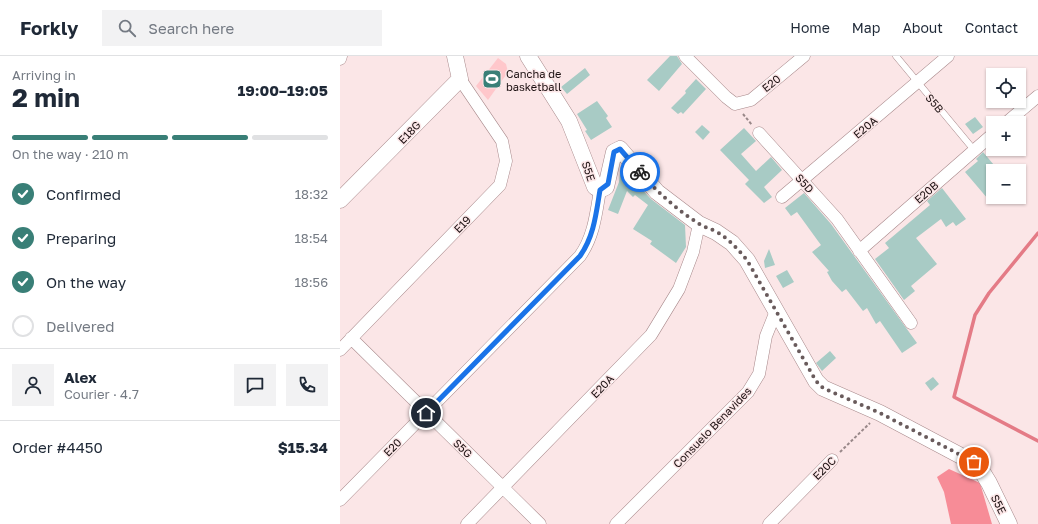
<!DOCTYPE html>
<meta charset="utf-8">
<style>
body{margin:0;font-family:"Golos Text",sans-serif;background:#f2f2f3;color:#1f2937;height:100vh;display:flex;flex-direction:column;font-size:15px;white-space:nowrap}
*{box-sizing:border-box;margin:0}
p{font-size:13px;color:#747a83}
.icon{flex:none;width:22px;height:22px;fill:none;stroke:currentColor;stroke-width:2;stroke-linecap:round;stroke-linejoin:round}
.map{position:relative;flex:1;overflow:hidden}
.drawer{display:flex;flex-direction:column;background:#fff;width:340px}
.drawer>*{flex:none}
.controls{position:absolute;left:646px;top:12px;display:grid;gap:8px}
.controls a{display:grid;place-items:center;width:40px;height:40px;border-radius:0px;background:#fff;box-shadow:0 1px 3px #0004;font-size:20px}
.pin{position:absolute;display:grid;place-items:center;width:34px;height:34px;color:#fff;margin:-17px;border:2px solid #fff;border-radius:50%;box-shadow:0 1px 4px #0007}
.courier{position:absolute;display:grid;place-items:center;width:40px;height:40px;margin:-20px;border:3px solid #1a73e8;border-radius:50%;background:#fff;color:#222;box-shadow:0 1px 5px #0007}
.head em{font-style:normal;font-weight:700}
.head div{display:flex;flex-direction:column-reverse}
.head{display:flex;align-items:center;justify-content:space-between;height:68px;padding:0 12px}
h1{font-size:26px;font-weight:700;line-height:30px}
.bar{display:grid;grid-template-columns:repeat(4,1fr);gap:6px 4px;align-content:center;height:48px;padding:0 12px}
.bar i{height:5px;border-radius:3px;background:#e0e1e3}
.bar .active{background:#397f77}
.bar p{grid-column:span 4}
.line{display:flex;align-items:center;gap:10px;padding:0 12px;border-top:1px solid #e0e1e3}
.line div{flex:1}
.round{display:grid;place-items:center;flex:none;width:42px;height:42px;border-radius:0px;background:#f2f2f3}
ol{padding:0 12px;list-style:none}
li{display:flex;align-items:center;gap:12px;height:44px}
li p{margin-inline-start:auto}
li .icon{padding:4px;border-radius:50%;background:#397f77;color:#fff;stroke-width:4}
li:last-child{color:#747a83}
li i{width:22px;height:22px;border:2px solid #e0e1e3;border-radius:50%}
header{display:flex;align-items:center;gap:24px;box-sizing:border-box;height:56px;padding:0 20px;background:#fff;border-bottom:1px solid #e0e1e3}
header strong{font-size:19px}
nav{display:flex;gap:22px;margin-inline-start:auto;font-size:14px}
.search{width:280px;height:36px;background:#f2f2f3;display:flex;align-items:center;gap:10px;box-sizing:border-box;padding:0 14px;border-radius:0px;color:#747a83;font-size:15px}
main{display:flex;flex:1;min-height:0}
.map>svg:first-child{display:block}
.green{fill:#ffc7cb}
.forest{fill:#f78c97}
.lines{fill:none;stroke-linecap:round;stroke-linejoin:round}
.stream{stroke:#e47b86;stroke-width:3.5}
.building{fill:#a8cbc5}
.lane-casing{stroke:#a8898b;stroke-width:7}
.street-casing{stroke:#a8898b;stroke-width:13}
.secondary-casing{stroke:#a8898b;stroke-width:17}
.path{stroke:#998889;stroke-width:2;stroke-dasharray:3 2;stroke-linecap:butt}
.lane{stroke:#fff;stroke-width:6}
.street{stroke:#fff;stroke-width:12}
.secondary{stroke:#fff;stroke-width:16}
.done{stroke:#695b5c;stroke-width:4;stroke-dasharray:0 7.2}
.route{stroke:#1a73e8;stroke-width:5}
.labels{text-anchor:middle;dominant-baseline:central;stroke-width:3;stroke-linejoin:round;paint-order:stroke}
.poi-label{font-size:11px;fill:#1b1011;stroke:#fbe6e7;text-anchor:start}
.street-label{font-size:11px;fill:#1b1011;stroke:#fbe6e7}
</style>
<header>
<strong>Forkly</strong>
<div class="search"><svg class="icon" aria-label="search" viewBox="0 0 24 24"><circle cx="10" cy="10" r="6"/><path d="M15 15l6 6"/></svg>Search here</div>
<nav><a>Home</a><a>Map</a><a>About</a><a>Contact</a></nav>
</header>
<main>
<section class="drawer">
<div class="head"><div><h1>2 min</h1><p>Arriving in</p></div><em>19:00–19:05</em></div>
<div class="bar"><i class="active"></i><i class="active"></i><i class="active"></i><i></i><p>On the way · 210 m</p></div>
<ol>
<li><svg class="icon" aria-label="check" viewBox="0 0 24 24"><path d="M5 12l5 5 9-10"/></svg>Confirmed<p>18:32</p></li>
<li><svg class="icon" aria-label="check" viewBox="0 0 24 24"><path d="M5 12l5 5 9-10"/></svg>Preparing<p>18:54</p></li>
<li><svg class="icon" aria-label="check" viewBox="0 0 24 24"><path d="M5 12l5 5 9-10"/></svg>On the way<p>18:56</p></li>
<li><i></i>Delivered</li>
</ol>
<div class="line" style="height:72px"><a class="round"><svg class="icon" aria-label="person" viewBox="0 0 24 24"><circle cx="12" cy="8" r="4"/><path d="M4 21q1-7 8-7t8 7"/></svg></a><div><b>Alex</b><p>Courier · 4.7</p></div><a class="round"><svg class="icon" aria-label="chat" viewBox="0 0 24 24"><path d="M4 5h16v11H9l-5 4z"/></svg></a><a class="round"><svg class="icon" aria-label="phone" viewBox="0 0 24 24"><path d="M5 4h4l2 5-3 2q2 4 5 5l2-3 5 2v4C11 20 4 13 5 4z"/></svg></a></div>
<div class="line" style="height:52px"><div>Order #4450</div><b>$15.34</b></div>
</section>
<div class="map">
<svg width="698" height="468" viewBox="0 0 698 468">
<rect width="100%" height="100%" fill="#fbe6e7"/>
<!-- green -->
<path class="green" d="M158,2l8,6 2,8 -20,28 -12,-14z"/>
<!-- forest -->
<path class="forest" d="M609,413l31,14 12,41h-41l-7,-32 -7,-15z"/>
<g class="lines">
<!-- stream -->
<path class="stream" d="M698,177l-49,60 -14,22 -21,82 84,44"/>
</g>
<!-- building -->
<path class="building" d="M330,0h7l5,8 -23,27 -12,-11z
M245,12l5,7 -23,19 -6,-7z
M356,23l10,10 -23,25 -2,-2 -3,2 -7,-6 15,-15 -1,-2z
M257,45l11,15 -2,2 6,9 -21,13 -6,-9 2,-1 -10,-16z
M635,61l8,10 -10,7 -8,-10z
M362,69l8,7 -7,8 -8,-8z
M404,72l12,13 -15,13 15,17 15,-14 11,13 -18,17 8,10 -8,6 -19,-19 4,-4 -29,-30z
M643,96l16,19h-6v23l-5,5 -23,-27 13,-11 -2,-2z
M281,110l30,33 34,26 1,22 -10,16 -26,-19 2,-3 -19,-12 15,-24 -13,-10 -2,2 -6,-6 -9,23 -10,-4 11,-28z
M602,132l24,31 -10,7 -3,-4 -7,5 -5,-8 -25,19 21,26 -26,22 4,5 -11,9 -29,-41 14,-11 -4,-5 45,-38 -3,-4z
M464,137l27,31 86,119 -15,10 -22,-32 -4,3 -9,-16 -4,3 -17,-22 -4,3 -10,-11 -5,-9 2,-1 -17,-19 9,-7 -3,-4 -21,-29 -6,4 -6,-8z
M429,193l6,16 -10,3 -1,-7z
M447,214l7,12 -11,6 -7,-12z
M490,295l6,7 -14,13 -6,-8z
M593,321l6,7 -8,7 -6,-8z"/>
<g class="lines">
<!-- lane casing -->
<g class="lane-casing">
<path id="lane" d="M556,0l78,94"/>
</g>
<!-- street casing -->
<g class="street-casing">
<path id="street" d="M345,0l41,41 9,7 16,-4 53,-44
M0,3l1,-3
M666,67l32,-27
M419,77l78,86 74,104
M442,141l166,-141
M519,195l134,-117
M11,282l189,186
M0,294l160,-165 6,-24 -4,-20 -42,-62
M0,444l240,-244c14,-20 16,-42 20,-66
M127,468l184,-189 28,-46 14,-37 6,-28
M276,468l132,-132 11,-18 7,-38 10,-25
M429,468l63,-64"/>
</g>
<!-- secondary casing -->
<g class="secondary-casing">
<path id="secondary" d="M188,0l41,65 26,66 5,3 6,-3 8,-35 6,-3 37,43 42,32 17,8 16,11 15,17 69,121 7,7 57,25 98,52 11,18 20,41
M0,144l120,-121 -5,-23"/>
</g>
<!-- path -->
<path class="path" d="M403,58l9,11
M500,396l30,-29"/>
<!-- lane -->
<use href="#lane" class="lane"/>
<!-- street -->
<use href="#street" class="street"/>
<!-- secondary -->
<use href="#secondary" class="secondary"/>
</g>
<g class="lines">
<!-- done -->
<path class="done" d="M300,116c17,20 36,37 58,51 5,4 11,5 17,8 13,7 22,17 32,29l69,121 7,7 57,25 94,49"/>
<!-- route -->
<path class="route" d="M86,357l154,-157c14,-20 16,-42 20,-66l8,-6 6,-32 6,-3 20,23"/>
</g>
<!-- icons -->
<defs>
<g id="stadium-square" transform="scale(1)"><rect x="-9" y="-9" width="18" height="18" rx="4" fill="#397f77" stroke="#fbe6e7"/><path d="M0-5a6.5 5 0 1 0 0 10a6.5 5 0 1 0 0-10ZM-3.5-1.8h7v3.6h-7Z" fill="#fff"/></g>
</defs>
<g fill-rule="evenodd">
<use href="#stadium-square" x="152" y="23"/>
</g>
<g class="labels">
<!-- poi labels -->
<g class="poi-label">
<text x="166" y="17">Cancha de<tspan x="166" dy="13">basketball</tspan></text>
</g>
<!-- street labels -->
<g class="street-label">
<text transform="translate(431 27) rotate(-39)">E20</text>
<text transform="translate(595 47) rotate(50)">S5B</text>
<text transform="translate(525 71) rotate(-40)">E20A</text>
<text transform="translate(69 76) rotate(-46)">E18G</text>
<text transform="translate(249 115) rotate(71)">S5E</text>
<text transform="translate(465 127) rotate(48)">S5D</text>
<text transform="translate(586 136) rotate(-41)">E20B</text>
<text transform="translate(122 168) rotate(-46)">E19</text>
<text transform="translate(262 330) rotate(-46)">E20A</text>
<text transform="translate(372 371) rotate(-46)">Consuelo Benavides</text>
<text transform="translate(52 391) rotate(-45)">E20</text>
<text transform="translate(123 392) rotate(44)">S5G</text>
<text transform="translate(484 412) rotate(-45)">E20C</text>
<text transform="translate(659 448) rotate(64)">S5E</text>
</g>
</g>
</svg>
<div class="controls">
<a><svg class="icon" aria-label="locate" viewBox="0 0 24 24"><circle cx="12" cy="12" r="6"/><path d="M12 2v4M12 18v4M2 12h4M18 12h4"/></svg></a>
<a>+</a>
<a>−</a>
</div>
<div class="pin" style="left:634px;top:406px;background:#ea580c"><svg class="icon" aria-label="bag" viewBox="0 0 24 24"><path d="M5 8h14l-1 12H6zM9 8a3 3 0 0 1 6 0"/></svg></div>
<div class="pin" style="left:86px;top:357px;background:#1f2937"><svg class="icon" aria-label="home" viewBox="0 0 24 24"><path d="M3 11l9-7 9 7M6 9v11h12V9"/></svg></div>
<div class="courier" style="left:300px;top:116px"><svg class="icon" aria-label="bike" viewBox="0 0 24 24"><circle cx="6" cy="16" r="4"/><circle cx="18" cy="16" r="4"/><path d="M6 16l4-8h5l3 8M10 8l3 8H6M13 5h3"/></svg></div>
</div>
</main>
